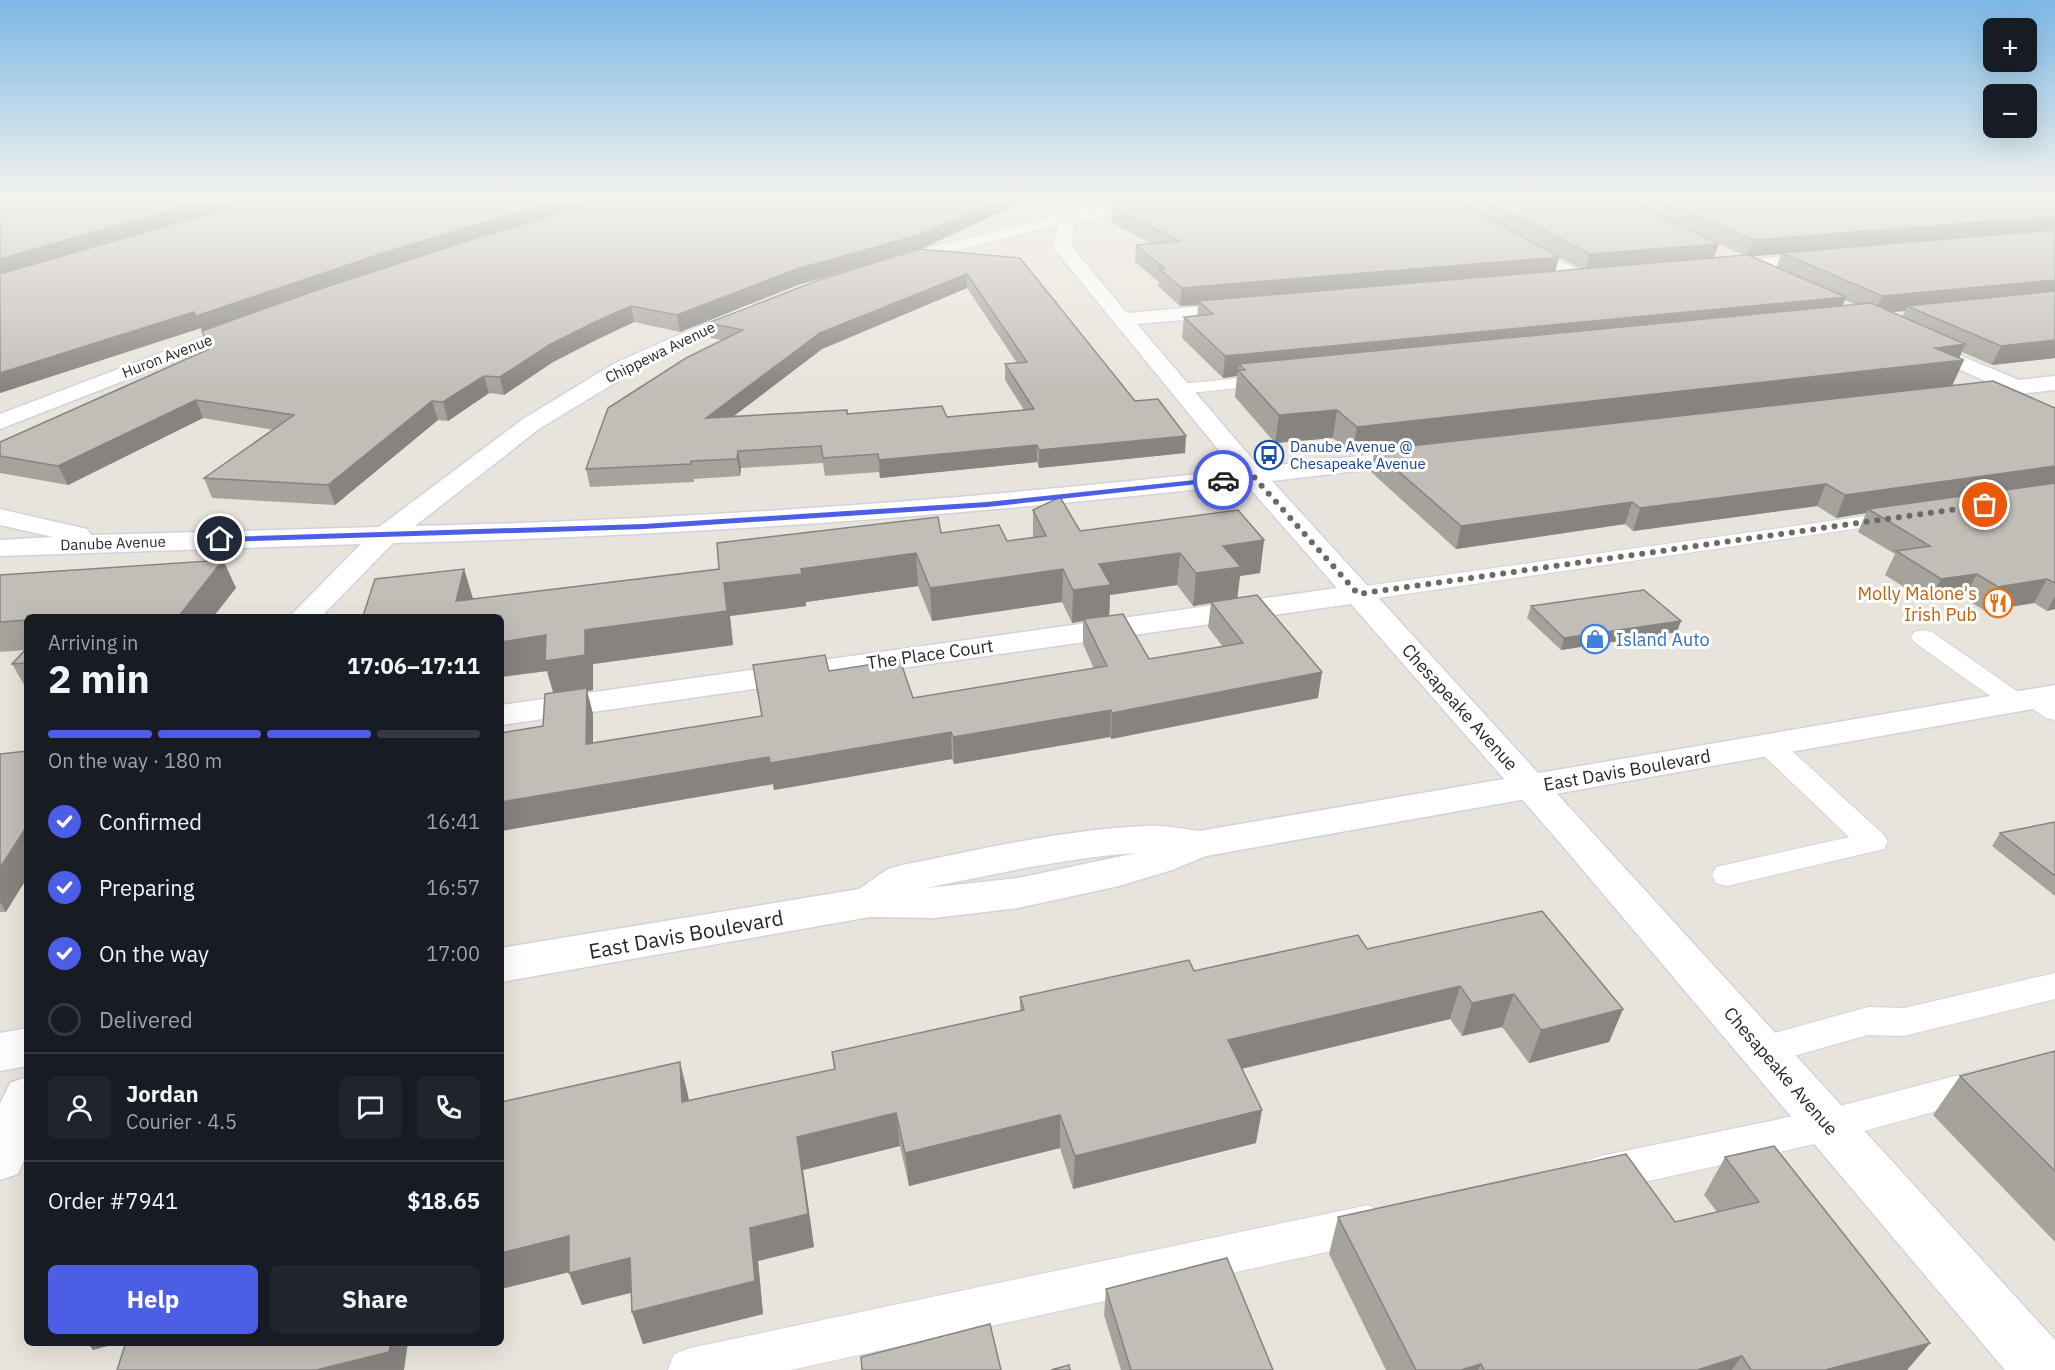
<!DOCTYPE html>
<meta charset="utf-8">
<style>
body{margin:0;font-family:"IBM Plex Sans",sans-serif;background:#20242c;color:#f1f3f6;height:100vh;display:flex;flex-direction:column;font-size:22px;white-space:nowrap}
*{box-sizing:border-box;margin:0}
p{font-size:20px;color:#9ea1a6}
.icon{flex:none;width:33px;height:33px;fill:none;stroke:currentColor;stroke-width:2;stroke-linecap:round;stroke-linejoin:round}
.map{position:relative;flex:1;overflow:hidden}
.drawer{position:absolute;left:24px;top:614px;width:480px;height:732px;display:flex;flex-direction:column;background:#171b24;border-radius:9px;box-shadow:0 6px 24px #0002}
.drawer>*{flex:none}
.controls{position:absolute;left:1983px;top:18px;display:grid;gap:12px}
.controls a{display:grid;place-items:center;width:54px;height:54px;border-radius:9px;background:#171b24;box-shadow:0 6px 24px #0002;font-size:30px}
.pin{position:absolute;display:grid;place-items:center;width:51px;height:51px;color:#fff;margin:-26px;border:3px solid #fff;border-radius:50%;box-shadow:0 2px 6px #0007}
.courier{position:absolute;display:grid;place-items:center;width:60px;height:60px;margin:-30px;border:4px solid #4c5ee5;border-radius:50%;background:#fff;color:#222;box-shadow:0 2px 8px #0007}
.headline em{font-style:normal;font-weight:700}
.headline div{display:flex;flex-direction:column-reverse}
.headline{display:flex;align-items:center;justify-content:space-between;height:102px;padding:0 24px}
h1{font-size:39px;font-weight:700;line-height:45px}
.bar{display:grid;grid-template-columns:repeat(4,1fr);gap:9px 6px;align-content:center;height:72px;padding:0 24px}
.bar i{height:8px;border-radius:4px;background:#363941}
.bar .on{background:#4c5ee5}
.bar p{grid-column:span 4}
.line{display:flex;align-items:center;gap:15px;padding:0 24px;border-top:2px solid #363941}
.line div{flex:1}
.round{display:grid;place-items:center;flex:none;width:63px;height:63px;border-radius:9px;background:#20242c}
ol{padding:0 24px;list-style:none}
li{display:flex;align-items:center;gap:18px;height:66px}
li p{margin-inline-start:auto}
li .icon{padding:6px;border-radius:50%;background:#4c5ee5;color:#fff;stroke-width:4}
li:last-child{color:#9ea1a6}
li i{width:33px;height:33px;border:3px solid #363941;border-radius:50%}
.button{display:flex;gap:12px;margin-top:auto;padding:12px 24px}
.button a{flex:1;height:69px;border-radius:9px;background:#4c5ee5;color:#fff;font-size:24px;font-weight:700;line-height:69px;text-align:center}
.button a+a{background:#20242c;color:#f1f3f6}
.map>svg:first-child{display:block}
.lines{fill:none;stroke-linecap:round;stroke-linejoin:round}
.service-casing{stroke:#d0d2df;stroke-width:2}
.minor-casing{stroke:#d0d2df;stroke-width:3}
.tertiary-casing{stroke:#d0d2df;stroke-width:3}
.service{fill:#fff;fill-rule:evenodd}
.minor{fill:#fff;fill-rule:evenodd}
.tertiary{fill:#fff;fill-rule:evenodd}
.wall{fill:#a6a39d;fill-rule:evenodd}
.shaded-wall{fill:#878480}
.building{fill:#c1bdb7;stroke:#878480;stroke-width:1.5;fill-rule:evenodd}
.route{fill:#4c5ee5}
.done{stroke:#6c6a67;stroke-width:6;stroke-dasharray:0 10.8}
.labels{text-anchor:middle;dominant-baseline:central;stroke-width:6;stroke-linejoin:round;paint-order:stroke}
.far-street-label{font-size:15px;fill:#282828;stroke:#fff}
.far-transit-label{font-size:15px;fill:#164399;stroke:#fff;text-anchor:start}
.food-label{font-size:18px;fill:#c56008;stroke:#fff;text-anchor:end}
.shop-label{font-size:18px;fill:#366cbe;stroke:#fff;text-anchor:start}
.street-label{font-size:18px;fill:#282828;stroke:#fff}
.near-street-label{font-size:21px;fill:#282828;stroke:#fff}
</style>
<div class="map">
<svg width="2055" height="1370" viewBox="0 0 2055 1370">
<rect width="100%" height="100%" fill="#e9e4db"/>
<g class="lines">
<!-- service casing -->
<g class="service-casing">
<path id="service" d="M1270,375l8,5 -2,4 -95,10 -9,-5 9,-5z
M1894,512l7,2 3,4 -3,4 -543,79 -8,-2 -3,-5 3,-5 8,-2z
M1923,630l9,2 92,64 11,-5 20,9v20l-9,-2 -19,-13 -11,5 -9,-2 -93,-66 -3,-5 3,-5z
M1769,736l10,3 105,96 4,7 -4,7 -157,37 -11,-3 -4,-8 4,-8 133,-30 -90,-86 -4,-6 4,-6z
M2055,973v26l-151,37 -36,-1 -106,30 -13,-5 -5,-10 5,-10 119,-33 36,1z
M1982,1069l13,4 5,11 -5,11 -167,46 -228,51 -14,-5 -6,-13 6,-13 14,-5 228,-47z
M1368,1205l14,6 6,13 -6,13 -14,6 -577,127h-123l6,-16 16,-6z"/>
</g>
<!-- minor casing -->
<g class="minor-casing">
<path id="minor" d="M1080,197h16l-12,14 105,-14h44l-7,5 -151,20 -4,24 56,67 113,-10 7,2 3,4 -10,6 -103,9 122,143 157,-17 9,2 3,5 -3,5 -9,2 -144,17 783,859v30h-50l-444,-526 -210,-240 -850,121v-20l836,-117 -91,-104c-283,32 -567,52 -853,59l-71,73h-32l71,-72 -361,12v-16l53,-3 -53,-12v-16l87,20 4,6 288,-8 144,-108 92,-56 135,-59 7,2 3,4 -3,4 -126,59 -92,56 -124,97c274,-6 547,-26 820,-56l-179,-219 -3,-4 5,-22 -163,41 -9,-5 3,-4 173,-42z
M1518,240l70,35 3,4 -9,5 -6,-1 -64,-34 -3,-4z
M1823,253l6,1 3,4 -3,4 -107,10 -9,-5 9,-5z
M247,320l7,2 3,4 -3,4 -254,99v-15z
M1920,339l99,41 36,-4v14l-91,10 -8,-2 -3,-5 3,-5 34,-5 -77,-34 -3,-4 3,-4z
M27,1077v76l-9,21 -18,6v-76l10,-21z"/>
</g>
<!-- tertiary casing -->
<g class="tertiary-casing">
<path id="tertiary" d="M2055,685v20l-849,151 -34,14 -53,16 -101,22 -84,10 -64,-1 -369,65v-34l358,-59 29,-20 14,-4c81,-16 163,-36 246,-39 17,-1 34,3 51,5zM1136,853l-118,25 -92,10c70,-14 139,-30 210,-35z
M27,1028v38l-27,5v-38z"/>
</g>
<!-- service -->
<use href="#service" class="service"/>
<!-- minor -->
<use href="#minor" class="minor"/>
<!-- tertiary -->
<use href="#tertiary" class="tertiary"/>
</g>
<!-- wall -->
<path class="wall" d="M0,197l1011,10 -90,42 99,9 115,143 50,52 -146,15 -2,-6 -157,16 -1,-6 -54,4 -2,-13 -82,5 -1,8 -46,3v3l-104,5 -4,-18 136,-129 -11,-2 -3,-15 170,-62 -80,24 -118,47 -46,-10 -36,17 -45,23 -49,33 -15,-2 -41,28 -10,-1 -103,85 -123,-7 -8,-20 70,-48 -71,-12 -135,67 -68,-12v-31l209,-93 -8,-21 -201,65zM967,288l50,75 -12,1v16l19,30 -77,7 -100,-3 -114,2 89,-67z
M1107,197h948v161l-63,7 -30,-13 -3,6 -7,27 103,23v201l-8,2 -13,-8 -49,8 -21,-13 -35,5 -44,-28 10,-21 -37,-22 8,-19 -30,5 -19,-12 -184,25 -8,-7 -169,25 -85,-77 3,-19 -22,2 -19,-17 -58,5 -40,-46 2,-21 -14,2 -41,-40 2,-21 13,-1 1,-11 -18,1 -22,-20 1,-4 -24,-20 1,-17 16,-1 -40,-21v-18h-4zM1719,244l24,11 -29,2zM1550,252l31,17 -26,2 4,-14zM1781,254l-4,13 -25,-11zM1845,300l11,5 -14,1zM1905,311l-3,6 -11,-5h4z
M1033,510l47,21 184,9 -4,33 -20,3 -3,22 81,100 -207,41 -1,-2 -156,27 -2,-5 -178,31 -1,-6 -272,47v-98l42,-7 10,-34 -6,-21 -46,6v-61h-138l101,-47 9,30 246,-30 222,-36 66,8 26,-3zM1177,585l16,21 18,-3 -3,24 15,20 -74,12 -40,-43 1,-21zM918,586l14,35 130,-19 10,21 11,-2v23l11,25 -181,29 -84,-27 -67,45 -169,27v-29l-6,-23 6,-1v-26l140,-19 -3,-29 76,-10v-4z
M223,560l13,28 -209,28v74l-15,-26 13,-14 -25,2v-77z
M1531,606l146,26 -116,18 -34,-32z
M0,754l6,158h-6z
M2055,822v74l-63,-50 8,-13z
M1367,949l256,60 -14,33 -80,21 -27,-36 -40,9 -12,-17 -208,50 14,74 -183,46 -13,-41 -151,38 -9,-40 -97,24 11,77 -56,14 5,53 -120,30 -11,-32 -1,-19 -49,12 -13,-33 -68,17v-187l187,-7 1,6 145,-32 -2,-17 188,-41v-14l174,-26z
M2055,1051v191l-122,-127 27,-39z
M1725,1157l205,186 -23,27h-521l-57,-116 9,-37 337,5 42,-10 -13,-17z
M1106,1289l167,81h-152l-17,-55z"/>
<!-- shaded-wall -->
<path class="shaded-wall" d="M217,197h52l-269,79v-17z
M568,197h49l-414,136 -2,-5 -201,65v-20l383,-120z
M1004,197h20l-13,10 -88,41 -125,37 -118,47 -3,-17 120,-46z
M1109,197h60l-61,8z
M2055,216v15l-273,22 -1,1 -34,3 6,-17z
M1719,244l-6,16 -128,11 5,-17z
M1559,257l-4,16 -357,28v4l-18,1 2,-18z
M967,274v14l-145,61 -113,86 -3,-17 114,-85z
M2055,280v16l-148,10 -2,5 -30,2 7,-17z
M1846,297l-8,20 -593,53 -6,-6 -2,12 -14,2 2,-22z
M631,306l3,16 -36,17 -45,23 -49,33 -4,-18 49,-32 46,-23z
M2055,340v18l-63,7 9,-19z
M1965,344l-7,17 6,-1 -12,26 -578,64v3l-22,2 5,-28z
M484,376l5,17 -41,28 -5,-19z
M196,400l7,18 -135,67 -10,-19z
M432,401l6,19 -103,85 -7,-20z
M1337,410l-4,28 -58,5 4,-28z
M1186,436l-1,17 -146,15v-18z
M1037,445v17l-157,16 -1,-18z
M738,451l3,17 -1,8 -3,-17z
M2055,466v20l-187,23 -2,4 -30,5 9,-23z
M1826,484l-9,22 -184,25 7,-23z
M1632,502l-7,22 -169,25 5,-23z
M1264,540l-4,33 -20,3 -3,24 -26,2v1l-18,3 3,-33 27,-27z
M916,553l2,33 -112,16v4l-76,10 3,29 -140,19v26l-6,1 6,23v57l-39,-76 -7,-24 -46,6v-35l84,-12 139,-47 77,-14z
M1180,553l-3,32 -67,10 -1,23 -25,1 -1,2 -11,2 1,-33 26,-26z
M223,560l13,28 -22,28h-35z
M464,569l10,33 -18,-1z
M1063,569l-1,33 -130,19 -2,-33z
M1977,574l-13,24 -35,5 12,-24z
M2047,579l-13,24 -49,8 13,-24z
M2055,596v13l-8,2z
M1681,621l-4,11 -116,18 3,-12z
M1322,672l-4,26 -207,41 1,-26z
M1111,710l-1,27 -156,27 -1,-27z
M951,732l1,27 -178,31 -4,-27z
M769,757l4,27 -272,47v-29z
M27,826v52l-21,34 -6,-10v-34z
M1460,986l-10,33 -227,54 5,-33z
M1514,994l-12,33 -40,9 10,-33z
M1623,1009l-14,33 -80,21 12,-33z
M680,1062l8,33 3,41 -9,-34z
M1262,1110l-6,33 -183,46 2,-33z
M896,1113l4,33 -97,24 11,77 -56,14 5,53 -120,30 -11,-32 118,-84 47,-91z
M1060,1115v33l-151,38 -4,-33z
M569,1236l13,33 -81,20v-36z
M630,1258l11,32 -59,15 -13,-32z
M87,1342h36l-30,8z
M391,1342h17l-4,28h-88z
M1930,1343l-23,27h-82z
M1742,1356l-10,14h-35z
M1481,1364l-3,6h-17z"/>
<!-- building -->
<path class="building" d="M0,197h217l-217,62z
M267,197h301l-185,56 -187,63 -2,-4 -194,61v-99z
M618,197h386l-82,37 -125,35 -120,46 -46,-9 -36,16 -46,23 -49,32 -16,-1 -41,26 -11,-1 -104,84 -124,-7 90,-63 -98,-15 -138,66 -58,-10v-14l209,-93 -7,-18 118,-42 163,-53z
M1165,197h284l110,60 -377,31 -23,-19h6l-29,-24 44,-4 -68,-34v-3z
M1479,197h140l100,47 -129,10z
M1651,197h404v19l-302,24z
M2055,230v50l-173,16 -100,-43z
M920,249l100,9 115,143 23,-2 28,37 -147,14 -2,-5 -158,15 -1,-6 -55,4 -2,-12 -83,5 -1,8 -46,2v3l-105,5 22,-61 78,-50 57,-28 -35,-7 111,-43zM967,274l60,88 -22,2 29,45 -87,8 -5,-11 -95,8v-4l-141,8 114,-85z
M1748,255l98,42 -621,59 -41,-39 29,-3 -15,-13z
M2055,291v49l-54,6 -94,-40z
M1871,303l94,41 -30,4 29,12 -607,67 -20,-17 -58,5 -41,-45h7l-6,-6z
M1993,381l62,27v58l-210,29 -19,-11 -186,24 -8,-6 -171,24 -87,-76z
M2055,483v100l-8,-4 -49,8 -21,-13 -36,5 -45,-28 34,-5 -62,-37z
M1060,497l20,34 158,-21 26,30 -41,6 18,21 -45,6 -16,-20 -81,11 12,21 -38,5 -10,-21 -133,19 -14,-35 -115,16 1,5 -78,9 3,28 -142,19v25l-40,6 1,-26 -45,7v-26h-138l12,-37 89,-10 -8,32 263,-32 -2,-26 221,-26 3,16 58,-8 8,16 39,-5 -13,-26z
M223,560l-44,56h-152v4l-27,2v-47z
M1644,590l37,31 -117,17 -33,-32z
M1257,595l65,77 -210,41 -1,-3 -158,27 -2,-5 -181,31 -1,-6 -268,45v-69l42,-7 2,-32 42,-6 -1,56 176,-28 -9,-51 72,-10 4,16 71,-11 13,38 194,-32 -23,-47 39,-5 26,45 94,-16 -32,-41z
M27,648v15l-15,1z
M27,751v75l-27,42v-114z
M2055,822v54l-55,-43z
M1542,911l81,98 -82,21 -27,-36 -42,9 -12,-17 -232,54 34,70 -187,46 -15,-41 -155,38 -9,-40 -99,24 11,77 -58,14 5,53 -123,31 -2,-54 -61,15v-37l-68,17v-151l179,-40 2,40 153,-33 -3,-17 192,-42 -4,-13 169,-37 5,11 164,-36 9,14z
M2055,1051v120l-95,-95z
M1774,1146l156,197 -105,27h-74l-9,-14 -45,14h-213l-3,-6 -20,6h-45l-78,-153 288,-63 49,68 84,-20 -34,-45z
M1227,1258l46,112h-142l-25,-81z
M990,1324l11,46h-139l-1,-13z
M126,1342h265l-2,10 -73,18h-199z
M1069,1365l1,5h-19z"/>
<!-- sky -->
<linearGradient id="sky" x2="0" y2="1"><stop stop-color="#7bb8e5"/><stop offset="0.51" stop-color="#f5f3ef"/><stop offset="1" stop-color="#f5f3ef" stop-opacity="0"/></linearGradient>
<rect width="2055" height="389" fill="url(#sky)"/>
<!-- route -->
<path class="route" d="M1223,477l3,4 -239,26 -343,22 -424,13 -4,-3 4,-2 424,-13 343,-22z"/>
<g class="lines">
<!-- done -->
<path class="done" d="M1223,480l30,-4 105,118 627,-89"/>
</g>
<!-- icons -->
<defs>
<g id="bus-ring" transform="scale(1.5)"><circle r="9.5" fill="#fff" stroke="#1a4fb4" stroke-width="1.5"/><path d="M-5-6H5V4H4V6H2V4H-2V6H-4V4H-5ZM-3.5-4V0h7V-4ZM-3.5 1.2v1.5H-2V1.2ZM2 1.2v1.5H3.5V1.2Z" fill="#1a4fb4"/></g>
<g id="restaurant-ring" transform="scale(1.5)"><circle r="9.5" fill="#fff" stroke="#e8710a" stroke-width="1.5"/><path d="M-5-6h1v4h1v-4h1v4h1v-4h1v5L-1.5 .5V6h-2V.5L-5-1ZM5-6V6H3V1.5H1.5Q1.5-4 5-6Z" fill="#e8710a"/></g>
<g id="shop-ring" transform="scale(1.5)"><circle r="9.5" fill="#fff" stroke="#3f7fe0" stroke-width="1.5"/><path d="M-5-2.5h2.3a2.7 3.5 0 0 1 5.4 0H5L5.5 6h-11ZM-1.5-2.5h3a1.5 2.3 0 0 0-3 0Z" fill="#3f7fe0"/></g>
</defs>
<g fill-rule="evenodd">
<use href="#bus-ring" x="1269" y="455"/>
<use href="#restaurant-ring" x="1998" y="603"/>
<use href="#shop-ring" x="1595" y="639"/>
</g>
<g class="labels">
<!-- far-street labels -->
<g class="far-street-label">
<text transform="translate(660 352) rotate(-26)">Chippewa Avenue</text>
<text transform="translate(167 356) rotate(-21)">Huron Avenue</text>
<text transform="translate(113 543) rotate(-2)">Danube Avenue</text>
</g>
<!-- far-transit labels -->
<g class="far-transit-label">
<text x="1290" y="446">Danube Avenue @<tspan x="1290" dy="17">Chesapeake Avenue</tspan></text>
</g>
<!-- food labels -->
<g class="food-label">
<text x="1977" y="593">Molly Malone's<tspan x="1977" dy="21">Irish Pub</tspan></text>
</g>
<!-- shop labels -->
<g class="shop-label">
<text x="1616" y="639">Island Auto</text>
</g>
<!-- street labels -->
<g class="street-label">
<text transform="translate(930 654) rotate(-8)">The Place Court</text>
<text transform="translate(1460 707) rotate(48)">Chesapeake Avenue</text>
<text transform="translate(1627 770) rotate(-10)">East Davis Boulevard</text>
<text transform="translate(1781 1071) rotate(49)">Chesapeake Avenue</text>
</g>
<!-- near-street labels -->
<g class="near-street-label">
<text transform="translate(686 934) rotate(-10)">East Davis Boulevard</text>
</g>
</g>
</svg>
<div class="controls">
<a>+</a>
<a>−</a>
</div>
<div class="pin" style="left:1985px;top:505px;background:#ea580c"><svg class="icon" aria-label="bag" viewBox="0 0 24 24"><path d="M5 8h14l-1 12H6zM9 8a3 3 0 0 1 6 0"/></svg></div>
<div class="pin" style="left:220px;top:539px;background:#1f2937"><svg class="icon" aria-label="home" viewBox="0 0 24 24"><path d="M3 11l9-7 9 7M6 9v11h12V9"/></svg></div>
<div class="courier" style="left:1223px;top:480px"><svg class="icon" aria-label="car" viewBox="0 0 24 24"><path d="M5 17H2v-5l4-1 3-4h7l3 4 3 1v5h-3M9 17h6M6 11h13"/><circle cx="7" cy="17" r="2"/><circle cx="17" cy="17" r="2"/></svg></div>
<section class="drawer">
<div class="headline"><div><h1>2 min</h1><p>Arriving in</p></div><em>17:06–17:11</em></div>
<div class="bar"><i class="on"></i><i class="on"></i><i class="on"></i><i></i><p>On the way · 180 m</p></div>
<ol>
<li><svg class="icon" aria-label="check" viewBox="0 0 24 24"><path d="M5 12l5 5 9-10"/></svg>Confirmed<p>16:41</p></li>
<li><svg class="icon" aria-label="check" viewBox="0 0 24 24"><path d="M5 12l5 5 9-10"/></svg>Preparing<p>16:57</p></li>
<li><svg class="icon" aria-label="check" viewBox="0 0 24 24"><path d="M5 12l5 5 9-10"/></svg>On the way<p>17:00</p></li>
<li><i></i>Delivered</li>
</ol>
<div class="line" style="height:108px"><a class="round"><svg class="icon" aria-label="person" viewBox="0 0 24 24"><circle cx="12" cy="8" r="4"/><path d="M4 21q1-7 8-7t8 7"/></svg></a><div><b>Jordan</b><p>Courier · 4.5</p></div><a class="round"><svg class="icon" aria-label="chat" viewBox="0 0 24 24"><path d="M4 5h16v11H9l-5 4z"/></svg></a><a class="round"><svg class="icon" aria-label="phone" viewBox="0 0 24 24"><path d="M5 4h4l2 5-3 2q2 4 5 5l2-3 5 2v4C11 20 4 13 5 4z"/></svg></a></div>
<div class="line" style="height:78px"><div>Order #7941</div><b>$18.65</b></div>
<div class="button"><a>Help</a><a>Share</a></div>
</section>
</div>
